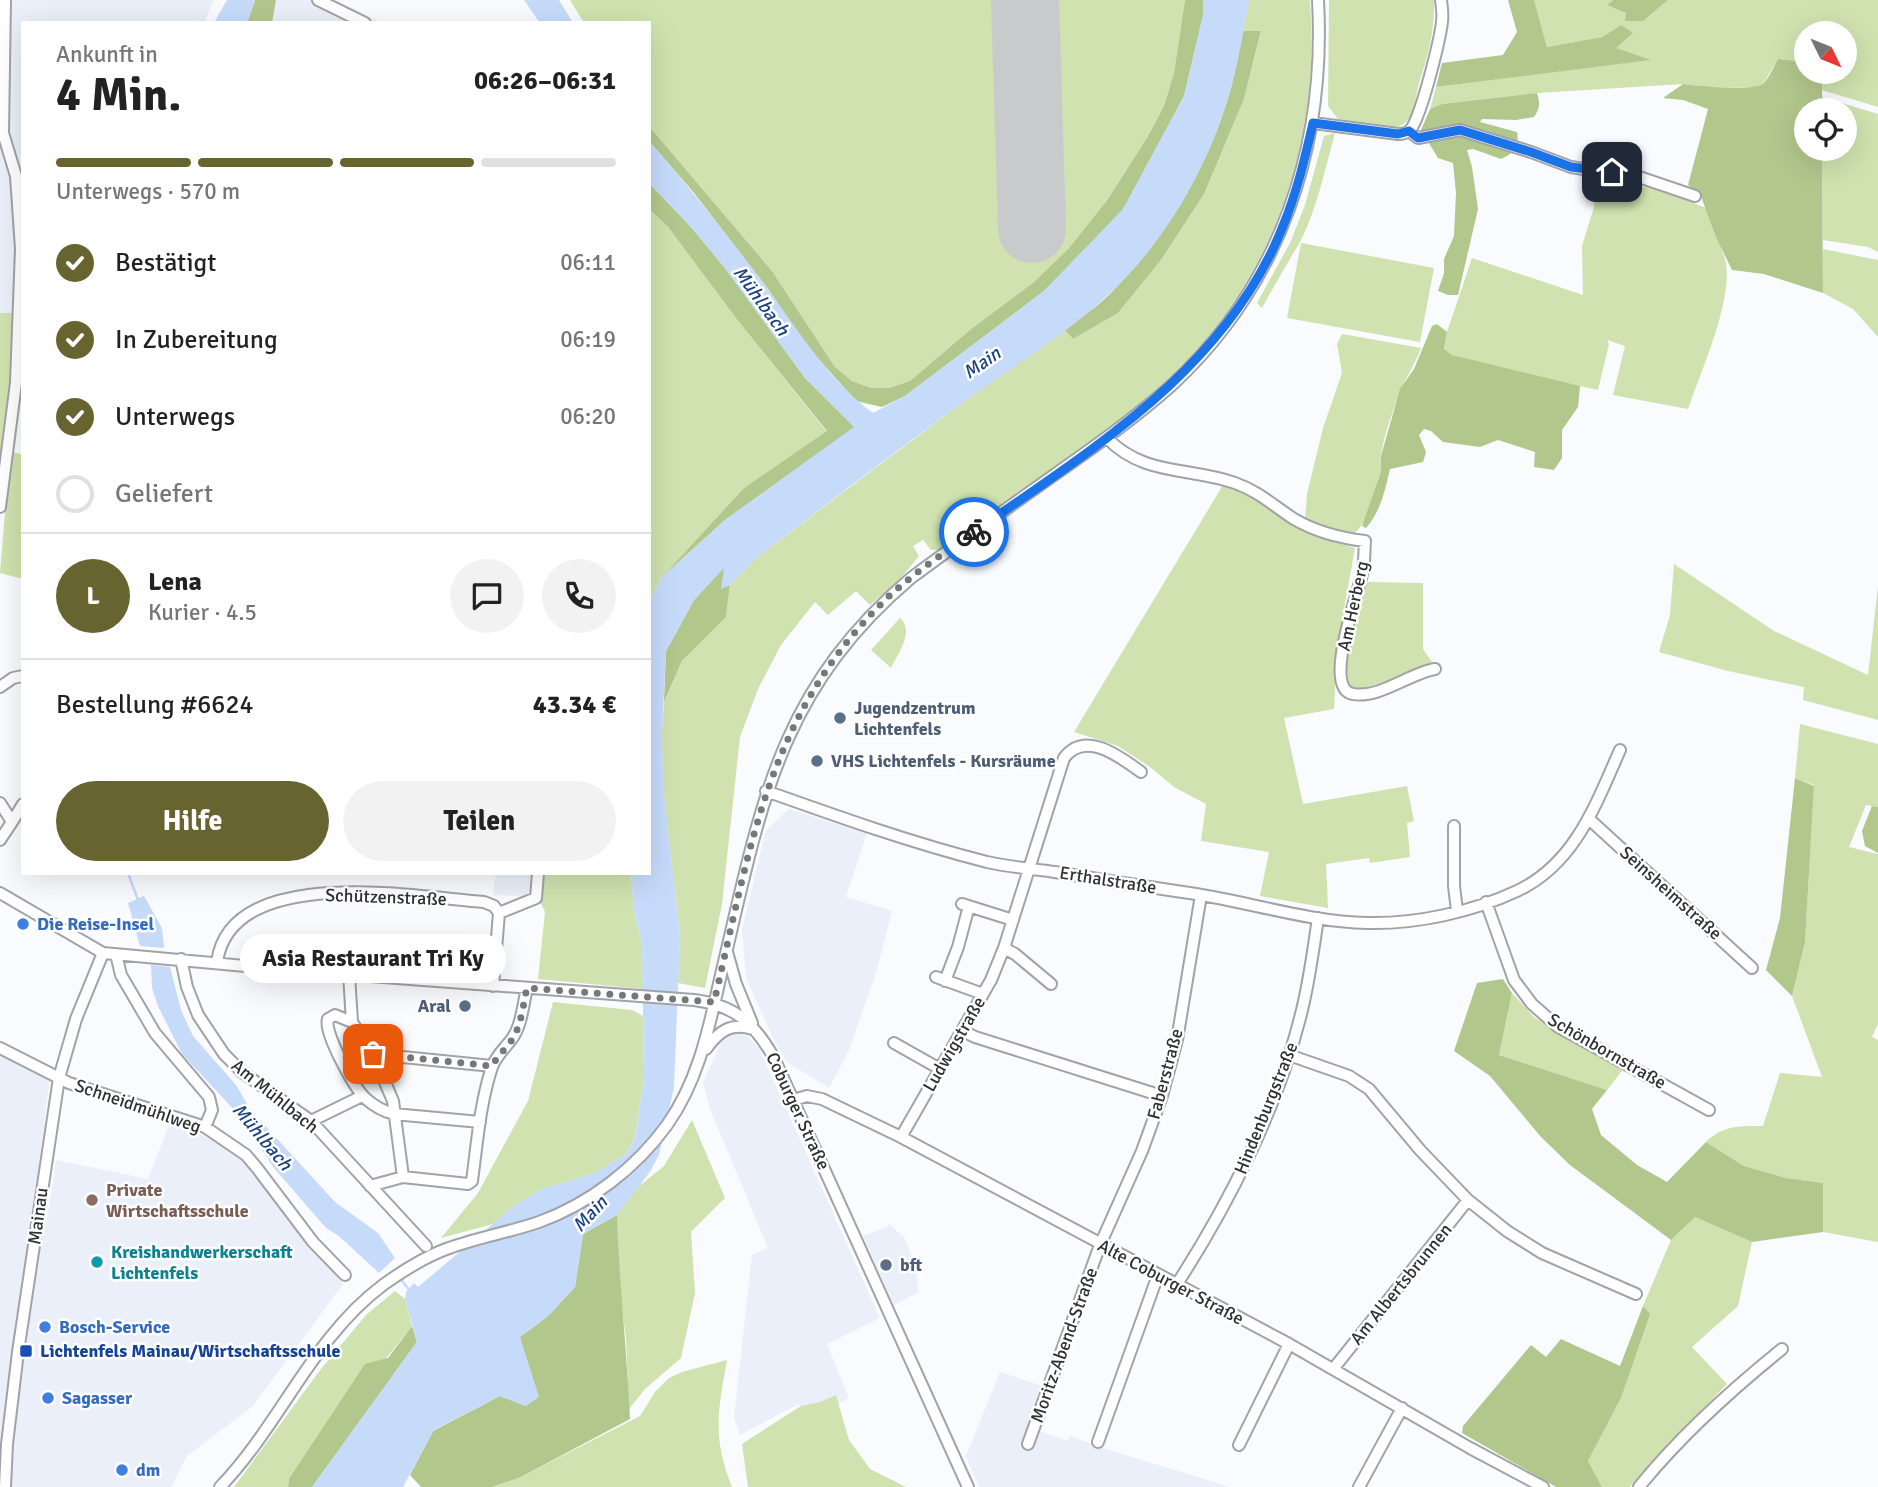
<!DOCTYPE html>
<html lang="de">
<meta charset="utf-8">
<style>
body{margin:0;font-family:Signika,sans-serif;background:#f2f2f2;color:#222;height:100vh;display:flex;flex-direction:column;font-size:26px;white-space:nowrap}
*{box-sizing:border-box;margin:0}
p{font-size:23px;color:#767676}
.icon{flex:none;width:38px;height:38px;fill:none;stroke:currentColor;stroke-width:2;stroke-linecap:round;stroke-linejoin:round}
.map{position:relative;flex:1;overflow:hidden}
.details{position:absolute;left:21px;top:21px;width:630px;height:854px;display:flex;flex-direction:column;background:#fff;border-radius:0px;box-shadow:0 7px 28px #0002}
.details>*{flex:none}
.needle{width:46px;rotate:133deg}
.tools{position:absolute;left:1794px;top:21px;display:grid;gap:14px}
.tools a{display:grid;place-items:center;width:63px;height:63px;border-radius:50%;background:#fff;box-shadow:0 7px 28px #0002;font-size:35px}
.pin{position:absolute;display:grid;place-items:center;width:60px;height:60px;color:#fff;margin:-30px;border-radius:14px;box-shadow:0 4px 10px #0006}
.courier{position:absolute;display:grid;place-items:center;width:70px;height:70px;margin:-35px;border:5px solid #1a73e8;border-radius:50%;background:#fff;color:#222;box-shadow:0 2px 9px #0007}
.bubble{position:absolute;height:49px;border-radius:24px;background:#fff;box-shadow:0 7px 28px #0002;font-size:23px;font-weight:700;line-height:49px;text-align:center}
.overview em{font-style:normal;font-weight:700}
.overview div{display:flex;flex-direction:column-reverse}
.overview{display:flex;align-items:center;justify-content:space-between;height:119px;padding:0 35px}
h1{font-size:46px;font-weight:700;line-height:52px}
.bar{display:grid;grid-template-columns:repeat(4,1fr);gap:10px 7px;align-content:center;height:84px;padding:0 35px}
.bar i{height:9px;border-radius:5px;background:#e0e0e0}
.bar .selected{background:#676430}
.bar p{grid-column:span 4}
.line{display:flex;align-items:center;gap:18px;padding:0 35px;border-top:2px solid #e0e0e0}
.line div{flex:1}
.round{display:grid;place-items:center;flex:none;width:74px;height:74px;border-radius:37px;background:#f2f2f2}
ol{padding:0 35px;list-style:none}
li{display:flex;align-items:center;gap:21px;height:77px}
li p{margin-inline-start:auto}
li .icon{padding:7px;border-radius:50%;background:#676430;color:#fff;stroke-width:4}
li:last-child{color:#767676}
li i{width:38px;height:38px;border:4px solid #e0e0e0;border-radius:50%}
.primary-button{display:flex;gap:14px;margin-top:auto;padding:14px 35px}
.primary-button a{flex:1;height:80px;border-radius:42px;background:#676430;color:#fff;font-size:28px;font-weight:700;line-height:80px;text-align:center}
.primary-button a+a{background:#f2f2f2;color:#222}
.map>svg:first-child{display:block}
.built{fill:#eaeff9}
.green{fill:#cfe2af}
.forest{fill:#b2c78c}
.water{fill:#c6dafa}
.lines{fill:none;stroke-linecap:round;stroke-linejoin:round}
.stream{stroke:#c6dafa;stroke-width:2.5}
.runway{stroke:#c8cacc;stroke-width:68}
.minor-casing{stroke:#a1a3a8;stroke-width:14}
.minor{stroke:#fff;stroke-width:10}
.done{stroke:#767779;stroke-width:7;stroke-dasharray:0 12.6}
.route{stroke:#1a73e8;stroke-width:9}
.service-dot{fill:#5c6f8a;stroke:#fff;stroke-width:2.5}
.shop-dot{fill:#3f7fe0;stroke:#fff;stroke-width:2.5}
.education-dot{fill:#8d6e63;stroke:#fff;stroke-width:2.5}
.culture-dot{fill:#0f9aa8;stroke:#fff;stroke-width:2.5}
.transit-dot{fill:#1a4fb4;stroke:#fff;stroke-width:2.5}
.labels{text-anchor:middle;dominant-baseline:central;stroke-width:5;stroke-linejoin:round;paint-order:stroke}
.street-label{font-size:18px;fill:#2f3032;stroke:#fff}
.service-label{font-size:18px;font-weight:bold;fill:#4e5e75;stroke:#fff;text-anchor:start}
.shop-label{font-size:18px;font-weight:bold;fill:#366cbe;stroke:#fff;text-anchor:start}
.education-label{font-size:18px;font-weight:bold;fill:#785e54;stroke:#fff;text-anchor:start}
.culture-label{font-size:18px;font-weight:bold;fill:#0d838f;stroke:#fff;text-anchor:start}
.transit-label{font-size:18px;font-weight:bold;fill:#164399;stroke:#fff;text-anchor:start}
.water-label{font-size:19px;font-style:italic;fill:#1b427f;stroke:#fff}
</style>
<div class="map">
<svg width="1878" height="1487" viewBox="0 0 1878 1487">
<rect width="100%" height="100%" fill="#f9fbfe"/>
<!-- built -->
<path class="built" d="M0,0h214l-10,23h-181v290h-23z
M276,0h60l46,23h-110z
M789,809l78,24 -21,64 46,14 -15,59 -28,80 -20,38 -42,-26 -12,-20 -29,-64 -4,-49 24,-99z
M496,873h39l-2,23 -40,-1z
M736,1033l12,3 11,12 121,270 -53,26 22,54 -37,20 -14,-14 -58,31 -6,-17 18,-163 16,-7 -58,-139 -7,-26 19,-43z
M0,1050l50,27 -18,143 15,1 9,-61 92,19 23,-59 57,27 18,16 97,121 -90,122 -66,50 -16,31h-171z
M889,1224l15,13 11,27 4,28 -25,13 -31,-69 23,-9z
M1000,1372l43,14 -12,42 37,13 2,-5 33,12 127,39h-251l-13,-31z"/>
<!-- green -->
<path class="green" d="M570,0h615l-11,73 -10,33 -16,30 -40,63 -39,49 -35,34 -63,47 -61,52 -21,7h-18l-19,-7 -17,-14 -63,-96 -123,-145v-103h-65z
M1249,0h61c9,120 -23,238 -99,333 -14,17 -29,37 -46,51 -72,60 -150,112 -227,166h-7l-8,-10 -10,6 6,10 -19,23 -30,26 -14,-14 -28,24 -13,-13 -34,43 -23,44 -18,48 -18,167 -17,84 -27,-5 2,-46 -17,-151 -1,-54 2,-29 18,-42 44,-44 4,-32 26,-27 199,-150 110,-78 8,9 45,-26 43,-53 43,-66 40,-95 17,-67 -18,-1z
M1329,0h105c1,29 -5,52 -14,80 -6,17 -4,46 -28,48 -14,1 -39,-7 -54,-9l-10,-13z
M1534,0h79l-6,5 19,8v8l18,-1 24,-20h210v107l-56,-17v-18h22v-39h-38v29l-28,-3 -15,25 -8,3 -42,1 -30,-4 -146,9 -95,11 -12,5 6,-22 213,-27 -34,-12 6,-23 -19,12 -55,10z
M1822,97l56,17v138l-10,-5 -45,-7 -1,-91h22v-39h-22z
M1335,133c-9,33 -19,79 -35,109 -13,22 -26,44 -38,66l-5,-5 33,-60 15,-38 19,-69z
M1599,178l65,13 42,17c6,17 14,34 19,51 10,37 -24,112 -37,150l-75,-14 12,-49 -18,-6 2,4 -11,46 -78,-17 -68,-18 -8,-6 3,-17 25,-74 111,37 -1,-49 12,-39z
M649,209l19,18 71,95 88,110 -83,56 -83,90 -12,25z
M1301,243l133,25 -14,74 -133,-24z
M1823,249l55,11v77l-25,-28 -30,-16z
M0,313h14l-2,49 -12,115z
M1342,334l79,14c-7,19 -19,35 -25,54 -6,17 -12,35 -15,53 -1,5 1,11 0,16 -2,21 -13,50 -28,64l-32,-7 -16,-9 2,-25 16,-66 19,-55 -5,-29z
M10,451l13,4v124l-23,-6z
M1223,485l29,10 42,31 25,11 36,11 -18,100 -3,61 -50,9 19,86 104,-18 7,35 -7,2 3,34 -40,6 -1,-5 -43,6 2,44 -68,-12 9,-44 -68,-11 5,-37 -32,-17 -24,-20 -32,-21 -44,-14z
M1674,564l100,67 94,44 10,-89v134l-75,-20 1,-13 -76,-16 -69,-19 11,-37z
M1368,582l55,1v66l9,13 -37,17 -39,11 -8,-3c-12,-27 9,-77 16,-104z
M900,618c15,14 -2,35 -9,50l-20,-18z
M1800,724l78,20v63l-12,-2 -17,42 29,7v170l-6,13 6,3v202l-55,-10v-49l-37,-5 -42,-12 -38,-24c17,-17 35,-16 57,-16l17,-53 42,4 -30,-81 13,-54 9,-157 -19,-7z
M543,873h88l3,39 8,32 1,45 -105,-10 7,-67 -5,-11z
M1512,993l22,24 16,11 75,39 -18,23 -108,-35z
M553,1002l79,8 11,6 1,63 -9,58 -9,17 -33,20 -51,15 -28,17 -21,18 -52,14 37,-45 50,-92z
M692,1120l33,78 -34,34 4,61 -14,65 -36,31 -16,20 -3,-70 -7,-56 -2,-68 21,-28 26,-21z
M1695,1217l57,25 -14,64 -46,41 35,37 -69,71 -28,32h-28l-14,-26 33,-63 28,-84 -6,-8 28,-66z
M395,1291l10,8 7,27 -123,153 -1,8h-54l87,-118 45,-54z
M727,1360c-9,51 -15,77 5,127h-240l29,-10 119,-61 15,-24 14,-14 13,-6z
M836,1395l13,45 21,29 36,18h-158l-6,-43 59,-38 19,-4z"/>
<!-- forest -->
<path class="forest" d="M255,0h21l-4,23h-25z
M1185,0h18v16l-19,80 -61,114 -79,81 -139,105 -23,11 -26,-6 -49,-55 -39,-57 -74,-96 -45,-52v-15l123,145 63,96 17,14 19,7h18l21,-7 61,-52 63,-47 35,-34 39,-49 40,-63 16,-30 10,-33z
M1508,0h26l13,47 55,-10 19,-12 12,8 -17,15 35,12 -215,27 6,-24 61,-8 14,-23z
M1613,0h55l-25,21h-18l1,-8 -19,-8z
M1243,31h18l-17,68 -40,95 -43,66 -43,53 -45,26 -8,-9c15,-12 32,-23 46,-37 53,-55 95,-121 117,-195 7,-21 10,-45 15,-67z
M1778,59l28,3v10h16v38h-16v39h16l1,144 -59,-19 -32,-4 -16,-33 -16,-43 -12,-9 20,-76 -25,-9 -20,-2 20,-14c15,2 72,8 81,-1 6,-7 10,-17 14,-24z
M1537,93c3,10 3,16 -3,24l-18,3 -34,-1 -2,3 37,10c3,16 -2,20 -16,27l-28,-10 -6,1 5,17 6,42 -20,86h-10l-10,-4 6,-18v-14l10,-23 2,-43 -3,-30 -15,-5 -17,-28 9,-21 12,-5z
M649,183l42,44 34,41 80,110 50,49 -130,93 -64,58 83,-90 83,-57 -88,-109 -71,-95 -19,-18z
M1437,324l10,8 -3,17 8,6 128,31 -2,21 -16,23v28l-8,12 -20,-3 1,-15 -37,-12 -18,7 -37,-5 -12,-11 -7,-2 -5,6 7,17 -3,10 -33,7c-5,21 -9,42 -24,59l-4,-2 19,-54v-16l19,-67 14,-20 18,-43z
M725,566l-3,22 8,-3 -4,32 -44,44 -18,41 2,-51 28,-51z
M1795,778l19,8 -9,156 -13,54 -26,-26 14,-52z
M1872,806l6,1v46l-13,-7 -3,-15z
M1503,979l9,14 -13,62 108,35 -15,19 9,26 36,30 30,17 39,-40 38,24 42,12 37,5v49l-71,10 -57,-25 -24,23 -101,-75 -29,-28 -51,-61 -36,-25 23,-68z
M617,1215c2,68 10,136 13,204l-109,58 -29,10h-71l-11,-12 23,-44 67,-35 26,10 -6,-69 28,-21 27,-29 8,-53z
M1643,1306l7,8 -29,84 -33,63 14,26h-46l-94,-54 1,-7 68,-81 15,12 15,-18 59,27z
M412,1326l5,16 -105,145h-24l1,-8 76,-115 23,-6z"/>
<!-- water -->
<path class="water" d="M227,0h28l-8,23h-33z
M524,0h35l14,23h-33z
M1203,0h46c-6,33 -11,67 -21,98 -22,73 -64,146 -120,197 -46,43 -102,76 -153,113 -67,49 -133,100 -199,150l-26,27 -9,4 3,-21 -30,32 -28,51 -4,81 1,54 17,151 -6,150 -15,68 -10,18 -32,42 -34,19 -8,53 -27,29 -28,21 19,60 -13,9 -26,-10 -66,34 -31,57h-91l105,-145 -12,-43 1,-7 8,-9 4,4 96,-81 28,-17 51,-15 33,-20 9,-16 9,-59 -2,-135 -8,-32 -3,-39h18v-270l12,-25 64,-58 129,-93 -49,-49 -80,-110 -34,-41 -42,-44v-42c41,47 80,96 117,146 34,45 62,93 107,126l32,-17 139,-105 79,-82 61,-113 19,-81z
M144,896l18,32 2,20 -24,-2 -12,-43z
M151,965l19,2 11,43 12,26 43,49 14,24 85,93 43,31 17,25 -16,15 -40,-37 -13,-8 -52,-60 -37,-55 -55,-59 -24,-48 -6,-18z"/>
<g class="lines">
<!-- stream -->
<path class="stream" d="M128,873l10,27
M399,1277l11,14"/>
<!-- runway -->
<path class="runway" d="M1025,0l7,229"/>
<!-- minor casing -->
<g class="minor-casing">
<path id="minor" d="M318,0l47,23
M1313,123l85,11c4,0 7,0 11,-3 11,-8 31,-92 33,-109 1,-7 0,-15 -1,-22
M1409,131l9,7 42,-8 71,22 40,15 71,11 53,18
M1107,438c36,38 82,29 128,45 23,8 39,23 59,36 22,13 46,19 71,22 -1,11 0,22 -3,33 -4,20 -40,115 -9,120 26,5 57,-21 82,-25
M0,507l16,-124 5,-134 -5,-73 -13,-43 2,-133
M0,687l13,-9 10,-2
M766,791c73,26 146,52 221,71 22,5 46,7 68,10 47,8 94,15 141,22 57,9 114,28 172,29 49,1 104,-11 149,-32 58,-27 79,-87 103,-141
M0,803l12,19 -12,18
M1589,819l163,149
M12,822l11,-18
M1454,826v60l3,25
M0,893l103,60 186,17 405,30c40,5 59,22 79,56l195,431
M1486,902l28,78 18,24 25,22 152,84
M962,904l51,16
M1004,948l11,6 36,30
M727,952l9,32 16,39
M116,954l5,21 34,58 54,64 3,13 -7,17
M181,959l6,28 11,28 26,39 18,18 69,49 115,125
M217,962c14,-99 198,-65 267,-60l10,4 5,7
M349,974l3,48 21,32 20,47 10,76
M936,977l47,17
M945,981l13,-34 11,-41
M493,986l6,-73 37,-15 2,-25
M352,1022l-17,-7 -7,4c-5,13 26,68 37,79 9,8 17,13 29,16l86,8
M963,1031l12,6 187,59
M894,1043l46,26
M0,1048l69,35 136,44 41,28 11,13 56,74 32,33
M706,1049c13,-18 25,-27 47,-20
M373,1054l119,12
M1289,1055l60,21 20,13 51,61 48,50 39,31 35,22 94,41
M793,1100l14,-4 15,3 79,38 388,207 181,104 73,39
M311,1121l51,-25
M901,1137l90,-157 13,-32 60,-190c21,-28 55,-2 77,14
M370,1186l33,-9 65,7 4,-3c5,-37 8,-78 20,-114 4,-11 12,-18 19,-27 11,-14 12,-36 16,-52
M1177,1284c51,-79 100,-175 123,-266 9,-33 13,-67 18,-100
M1334,1368l134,-168
M1098,1442l60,-167
M1028,1444l72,-199 42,-94 20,-55 15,-56 24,-145
M1239,1445l50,-101
M5,1487l2,-43 11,-92 41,-274 17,-59 27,-66
M220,1487c60,-62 92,-149 163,-202 21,-15 44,-30 69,-38 28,-10 58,-15 87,-25 50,-18 97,-54 128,-97 34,-48 43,-104 56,-159 38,-160 55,-275 188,-388 47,-35 95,-69 143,-103 40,-28 81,-57 118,-90 109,-101 154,-239 146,-385
M1359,1487l43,-79
M1639,1487c42,-52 91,-96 143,-138"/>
</g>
<!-- minor -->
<use href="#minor" class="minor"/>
</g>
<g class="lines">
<!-- done -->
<path class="done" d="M373,1054l119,12c6,-11 15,-18 21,-28 9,-15 10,-34 14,-50l187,14c36,-151 52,-283 168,-399 27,-27 61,-49 92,-71"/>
<!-- route -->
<path class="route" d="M974,532c120,-84 253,-164 309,-306 14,-34 22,-68 30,-103l85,11 11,-3 9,7 42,-8 71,22 40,15 41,5"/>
</g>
<!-- markers -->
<g class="service-dot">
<circle cx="840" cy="718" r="7"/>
<circle cx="817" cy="761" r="7"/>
<circle cx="465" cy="1006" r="7"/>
<circle cx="886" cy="1265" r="7"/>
</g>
<g class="shop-dot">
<circle cx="23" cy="924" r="7"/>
<circle cx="45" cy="1327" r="7"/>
<circle cx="48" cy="1398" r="7"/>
<circle cx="122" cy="1470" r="7"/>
</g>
<circle class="education-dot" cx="92" cy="1200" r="7"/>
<circle class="culture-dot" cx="97" cy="1262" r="7"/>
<rect class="transit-dot" x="19" y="1344" width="14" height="14" rx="3.5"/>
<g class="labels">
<!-- street labels -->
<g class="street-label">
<text transform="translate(1353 606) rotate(-78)">Am Herberg</text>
<text transform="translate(1108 880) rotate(9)">Erthalstraße</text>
<text transform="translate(1671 893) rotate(42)">Seinsheimstraße</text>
<text transform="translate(386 897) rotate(2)">Schützenstraße</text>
<text transform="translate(954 1044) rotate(-60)">Ludwigstraße</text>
<text transform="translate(1607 1051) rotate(30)">Schönbornstraße</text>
<text transform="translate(1165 1074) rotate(-75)">Faberstraße</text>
<text transform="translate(275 1096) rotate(39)">Am Mühlbach</text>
<text transform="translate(138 1106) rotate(19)">Schneidmühlweg</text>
<text transform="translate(1266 1108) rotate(-68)">Hindenburgstraße</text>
<text transform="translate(798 1111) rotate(65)">Coburger Straße</text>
<text transform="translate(38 1216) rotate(-82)">Mainau</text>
<text transform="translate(1171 1282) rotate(28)">Alte Coburger Straße</text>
<text transform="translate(1401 1284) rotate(-51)">Am Albertsbrunnen</text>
<text transform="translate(1064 1345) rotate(-70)">Moritz-Abend-Straße</text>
</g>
<!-- service labels -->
<g class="service-label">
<text x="854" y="708">Jugendzentrum<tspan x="854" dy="21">Lichtenfels</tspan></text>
<text x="831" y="761">VHS Lichtenfels - Kursräume</text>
<text x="451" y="1006" text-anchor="end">Aral</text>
<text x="900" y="1265">bft</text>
</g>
<!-- shop labels -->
<g class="shop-label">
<text x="37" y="924">Die Reise-Insel</text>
<text x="59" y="1327">Bosch-Service</text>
<text x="62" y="1398">Sagasser</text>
<text x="136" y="1470">dm</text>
</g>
<!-- education labels -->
<g class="education-label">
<text x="106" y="1190">Private<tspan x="106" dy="21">Wirtschaftsschule</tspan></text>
</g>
<!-- culture labels -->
<g class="culture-label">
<text x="111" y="1252">Kreishandwerkerschaft<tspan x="111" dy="21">Lichtenfels</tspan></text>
</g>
<!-- transit labels -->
<g class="transit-label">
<text x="40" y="1351">Lichtenfels Mainau/Wirtschaftsschule</text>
</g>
<!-- water labels -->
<g class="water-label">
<text transform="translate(761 301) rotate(54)">Mühlbach</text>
<text transform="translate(982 363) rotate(-35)">Main</text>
<text transform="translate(262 1137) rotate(50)">Mühlbach</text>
<text transform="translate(590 1214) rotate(-47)">Main</text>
</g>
</g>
</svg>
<div class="tools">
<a><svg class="needle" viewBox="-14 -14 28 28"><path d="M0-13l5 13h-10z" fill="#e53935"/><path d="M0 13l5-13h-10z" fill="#767676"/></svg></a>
<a><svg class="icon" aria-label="locate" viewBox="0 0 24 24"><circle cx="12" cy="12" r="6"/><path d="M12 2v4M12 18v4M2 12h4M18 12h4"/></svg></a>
</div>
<div class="pin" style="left:373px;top:1054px;background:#ea580c"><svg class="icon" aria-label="bag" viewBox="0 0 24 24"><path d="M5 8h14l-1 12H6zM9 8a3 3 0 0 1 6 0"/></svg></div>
<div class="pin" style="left:1612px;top:172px;background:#1f2937"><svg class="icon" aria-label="home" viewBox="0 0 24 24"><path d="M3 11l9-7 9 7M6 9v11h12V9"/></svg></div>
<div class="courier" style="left:974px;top:532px"><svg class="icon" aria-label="bike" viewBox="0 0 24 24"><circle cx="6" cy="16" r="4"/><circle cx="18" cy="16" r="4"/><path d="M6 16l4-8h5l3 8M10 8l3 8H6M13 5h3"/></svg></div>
<div class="bubble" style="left:240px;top:934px;width:266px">Asia Restaurant Tri Ky</div>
<section class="details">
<div class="overview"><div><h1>4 Min.</h1><p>Ankunft in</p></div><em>06:26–06:31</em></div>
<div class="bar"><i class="selected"></i><i class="selected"></i><i class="selected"></i><i></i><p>Unterwegs · 570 m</p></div>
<ol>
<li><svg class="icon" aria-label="check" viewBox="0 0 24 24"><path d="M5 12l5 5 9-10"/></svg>Bestätigt<p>06:11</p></li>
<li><svg class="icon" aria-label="check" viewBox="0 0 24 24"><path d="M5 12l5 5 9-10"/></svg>In Zubereitung<p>06:19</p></li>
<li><svg class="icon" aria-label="check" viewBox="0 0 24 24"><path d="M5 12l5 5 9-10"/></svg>Unterwegs<p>06:20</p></li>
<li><i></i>Geliefert</li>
</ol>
<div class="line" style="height:126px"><b class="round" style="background:#676430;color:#fff">L</b><div><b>Lena</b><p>Kurier · 4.5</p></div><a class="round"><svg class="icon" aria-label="chat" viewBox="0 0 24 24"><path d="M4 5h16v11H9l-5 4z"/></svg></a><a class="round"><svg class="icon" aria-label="phone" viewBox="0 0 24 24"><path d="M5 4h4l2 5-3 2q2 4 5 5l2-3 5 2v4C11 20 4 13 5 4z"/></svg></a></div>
<div class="line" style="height:91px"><div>Bestellung #6624</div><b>43.34 €</b></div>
<div class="primary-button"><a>Hilfe</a><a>Teilen</a></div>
</section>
</div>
